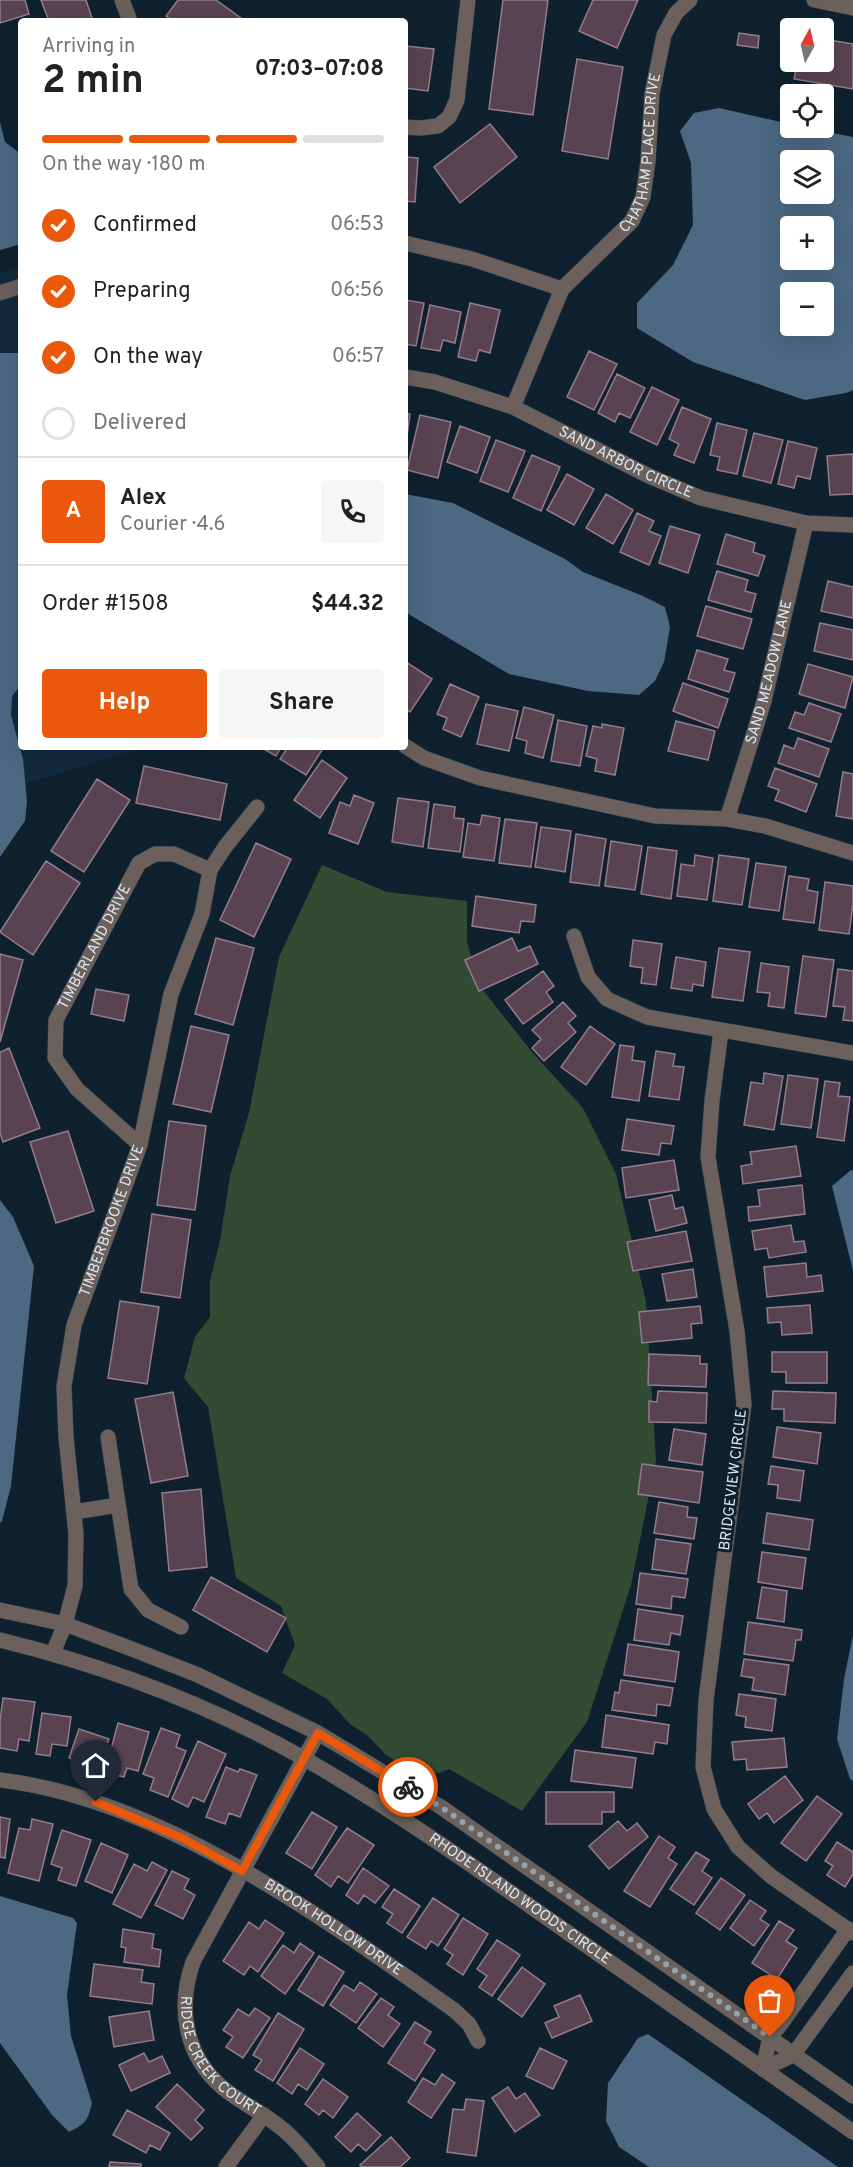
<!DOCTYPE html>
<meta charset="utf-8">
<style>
body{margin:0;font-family:Overpass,sans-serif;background:#f6f6f6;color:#222;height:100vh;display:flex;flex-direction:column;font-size:22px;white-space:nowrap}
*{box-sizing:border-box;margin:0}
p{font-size:20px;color:#767676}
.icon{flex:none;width:33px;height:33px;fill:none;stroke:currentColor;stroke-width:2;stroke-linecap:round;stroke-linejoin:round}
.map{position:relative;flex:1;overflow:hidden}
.sheet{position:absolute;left:18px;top:18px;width:390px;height:732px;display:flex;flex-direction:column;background:#fff;border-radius:6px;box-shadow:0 6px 24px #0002}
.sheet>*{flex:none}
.needle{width:39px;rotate:8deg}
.buttons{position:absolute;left:780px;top:18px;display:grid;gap:12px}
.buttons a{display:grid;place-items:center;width:54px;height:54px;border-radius:6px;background:#fff;box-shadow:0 6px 24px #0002;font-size:30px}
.pin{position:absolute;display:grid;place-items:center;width:51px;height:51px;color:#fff;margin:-62px -26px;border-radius:50% 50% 50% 0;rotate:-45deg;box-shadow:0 0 6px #0007}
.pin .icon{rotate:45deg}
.courier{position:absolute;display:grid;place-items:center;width:60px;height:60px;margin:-30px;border:4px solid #ea580c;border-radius:50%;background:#fff;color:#222;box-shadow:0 2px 8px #0007}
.head em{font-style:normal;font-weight:700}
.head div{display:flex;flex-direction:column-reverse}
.head{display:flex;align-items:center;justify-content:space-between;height:102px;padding:0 24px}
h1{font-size:39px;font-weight:700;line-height:45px}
.bar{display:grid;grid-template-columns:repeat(4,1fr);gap:9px 6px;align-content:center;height:72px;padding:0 24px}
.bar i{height:8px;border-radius:4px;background:#e0e0e0}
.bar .active{background:#ea580c}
.bar p{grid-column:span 4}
.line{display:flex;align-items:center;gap:15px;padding:0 24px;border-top:2px solid #e0e0e0}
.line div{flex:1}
.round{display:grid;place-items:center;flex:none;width:63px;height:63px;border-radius:6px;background:#f6f6f6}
ol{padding:0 24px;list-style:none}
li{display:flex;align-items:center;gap:18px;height:66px}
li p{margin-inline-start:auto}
li .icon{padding:6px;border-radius:50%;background:#ea580c;color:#fff;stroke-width:4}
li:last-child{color:#767676}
li i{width:33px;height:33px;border:3px solid #e0e0e0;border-radius:50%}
.action{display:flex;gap:12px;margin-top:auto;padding:12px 24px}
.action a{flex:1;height:69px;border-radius:6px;background:#ea580c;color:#fff;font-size:24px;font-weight:700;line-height:69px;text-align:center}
.action a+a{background:#f6f6f6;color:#222}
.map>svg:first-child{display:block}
.built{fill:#112a3d}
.green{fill:#324c34}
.water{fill:#4c6882;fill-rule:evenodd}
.building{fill:#594350;stroke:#957c8b;stroke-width:1.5}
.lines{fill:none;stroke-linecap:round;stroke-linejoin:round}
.minor-casing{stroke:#2c3d4a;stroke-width:16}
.minor{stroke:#6b605b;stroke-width:15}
.done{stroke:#94a2ad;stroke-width:6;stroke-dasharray:0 10.8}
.route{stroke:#ea580c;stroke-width:8}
.labels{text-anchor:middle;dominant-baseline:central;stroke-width:6;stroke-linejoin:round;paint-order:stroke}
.street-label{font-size:15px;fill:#dbe7f1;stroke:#0f212f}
</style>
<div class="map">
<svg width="853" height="2167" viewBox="0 0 853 2167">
<rect width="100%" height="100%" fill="#0f212f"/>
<!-- built -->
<path class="built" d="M21,266v481h124l-145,45v-519z"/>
<!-- green -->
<path class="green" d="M322,865l65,27 80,9v41l12,43 52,66 52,57 33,66 30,128 10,158 -25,125 -44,137 -65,89 -73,-42 -10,4 -26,-1 -27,-17 -18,-19 -18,-12 -23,-25 -45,-26 13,-28 -14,-39 -45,-28 -28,-171 -24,-29 11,-41 15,-20v-36l10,-40 10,-65 19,-63 30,-156z"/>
<!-- water -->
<path class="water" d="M719,108l71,16v4h17l46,9v253l-7,3 -41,7 -112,-38 -56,-34v-25l36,-38 20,-40 -2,-62 -11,-32 14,-18zM824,160v34h-34v-34zM824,226v34h-34v-34zM824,292v34h-34v-34z
M0,122l5,20 16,12v90l-21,6z
M0,353h21v332l-9,11 -1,19 12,44 4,42 -2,20 -25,36z
M405,494l48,9 112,56 18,13 60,24 22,11 5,20 -6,35 -9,19 -16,14 -51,-4 -79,-17 -104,-62z
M851,1170l2,1v100l-21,-85z
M0,1200l13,17 21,49 -23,220 -9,35 -2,2z
M853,1635v146l-3,-2 -13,-40 7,-60z
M0,1896l73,22 4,5 -10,72 4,41 21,67c-4,18 -7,21 -23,29l-17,-17 -52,-72z
M648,2034l190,133h-189l-30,-20 -13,-26 2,-38 30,-45z"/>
<!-- building -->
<path class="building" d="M0,0h25l4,14 -29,9z
M41,0h45l7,21h-44z
M178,0h38l29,21h-72l-7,-5z
M503,0h45l-15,115 -44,-6z
M593,0h45l-21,48 -38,-17z
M739,33l20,3 -1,12 -21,-3z
M824,39l29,5v45l-59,-10 3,-17h27z
M405,46l29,3 -6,42 -23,-3z
M577,59l46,8 -15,92 -46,-8z
M490,124l27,33 -57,46 -26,-36z
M405,157l13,1 -3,44 -10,-1z
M405,300l19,3 -8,43 -11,-2z
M470,303l30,7 -10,43 -11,-3 -3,11 -18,-4z
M430,305l31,7 -6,31 -12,-3 -3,11 -19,-3z
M589,351l28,13 -23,46 -27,-13z
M617,374l28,14 -15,30 -11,-5 -4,9 -17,-9z
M652,387l27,13 -22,45 -27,-13z
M682,407l29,12 -17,44 -20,-8 5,-11 -10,-5z
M405,413l5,1 -5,37z
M420,415l31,7 -13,56 -31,-8z
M717,423l30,7 -10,44 -20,-4 3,-13 -10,-2z
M460,426l30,11 -13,36 -30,-11z
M754,433l29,7 -12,43 -28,-7z
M496,440l29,11 -17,41 -28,-11z
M788,441l29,7 -7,31 -13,-3 -3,12 -16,-4z
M853,454v40l-23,1 -3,-39z
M532,455l28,12 -19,44 -28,-13z
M567,474l27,15 -20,36 -27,-15z
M606,494l27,16 -20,34 -27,-16z
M637,513l17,8 -5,10 12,5 -12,29 -29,-13z
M670,526l30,9 -12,38 -29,-10z
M726,534l29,9 -2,9 12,4 -7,20 -41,-12z
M717,571l31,9 -3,11 11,3 -5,18 -43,-12z
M828,581l25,6v31l-32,-7z
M706,606l46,13 -9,30 -46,-13z
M820,623l33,7v30l-39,-9z
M697,650l31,9 -4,11 11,3 -6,19 -41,-13z
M406,662l26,17 -22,33 -5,-3z
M808,664l45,13 -8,31 -46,-14z
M683,683l45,16 -10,29 -45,-17z
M450,684l29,13 -18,40 -18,-8 4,-11 -10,-4z
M809,703l32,11 -10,28 -42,-14 6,-16 9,3z
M486,704l32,7 -9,40 -32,-7z
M524,707l30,8 -11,43 -18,-5 2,-12 -11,-3z
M558,720l29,6 -7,40 -29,-5z
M676,721l39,10 -7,29 -40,-9z
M602,724l22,4 -9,47 -20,-4 2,-12 -11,-3 7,-30 9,2z
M798,738l31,11 -10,28 -41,-14 6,-18 10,4z
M260,747h21l-5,9z
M288,747h36l-18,28 -26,-16z
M322,760l25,18 -27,40 -26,-18z
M144,766l83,18 -7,36 -84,-17z
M775,768l42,16 -11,28 -31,-12 4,-10 -11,-4z
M843,772l10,2v45l-17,-3z
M97,779l33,21 -46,72 -33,-21z
M354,795l20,8 -16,41 -29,-11 11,-31 10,4z
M398,798l31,4 -6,45 -31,-5z
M434,804l21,3 -1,11 10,1 -4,33 -32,-4z
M482,815l18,3 -6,43 -31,-4 5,-34 12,2z
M505,819l32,4 -6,44 -32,-4z
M541,827l30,4 -6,41 -30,-5z
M576,834l30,5 -7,47 -29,-4z
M611,841l31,5 -7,44 -30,-4z
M256,843l35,16 -37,78 -34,-17z
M648,847l29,4 -6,48 -30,-5z
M695,855l18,3 -6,42 -30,-4 4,-32 13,2z
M719,855l30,4 -7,46 -29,-4z
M46,861l34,22 -47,72 -33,-23z
M756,863l30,4 -7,44 -30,-4z
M789,876l20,3 -2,11 11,2 -4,31 -31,-4z
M825,882l28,4v18l-4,30 -30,-4z
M476,896l60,9 -2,17 -13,-1 -2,12 -47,-7z
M216,938l38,10 -21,77 -38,-11z
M512,938l6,13 12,-5 8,18 -59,27 -14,-31z
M633,940l29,4 -6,41 -15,-2 2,-15 -13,-2z
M719,948l31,4 -7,49 -31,-4z
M0,954l23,6 -23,82z
M803,956l31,4 -8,57 -31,-4z
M676,957l30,5 -3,24 -10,-2 -1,7 -21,-3z
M761,963l28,4 -5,41 -16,-2 2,-13 -13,-1z
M838,969l15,2v50l-10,-1 2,-13 -12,-1z
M543,971l11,15 -8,6 7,10 -30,22 -18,-24z
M96,989l33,6 -5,26 -33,-7z
M563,1002l13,14 -8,7 8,9 -32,29 -12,-13 9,-9 -9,-9z
M191,1026l38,9 -18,77 -38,-8z
M590,1026l25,18 -29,41 -25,-18z
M620,1045l14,2 -2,13 13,2 -6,39 -27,-4z
M9,1048l31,80 -37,14 -3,-9v-81z
M656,1051l19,3 -2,12 11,1 -5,33 -30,-4z
M764,1073l19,3 -9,54 -30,-5 7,-43 12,2z
M788,1075l30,4 -7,49 -30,-4z
M825,1081l15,2 -2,13 12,1 -6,44 -27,-4z
M627,1119l47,7 -3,18 -10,-1 -2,12 -37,-5z
M169,1121l37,5 -11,84 -38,-5z
M68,1131l26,80 -38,12 -26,-81z
M796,1146l5,30 -58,8 -2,-18 11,-2 -2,-12z
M674,1160l5,30 -53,8 -4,-30z
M802,1185l3,29 -56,7 -1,-14 12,-1 -2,-16z
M672,1195l3,14 8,-2 4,16 -31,8 -7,-31z
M152,1214l39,6 -11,78 -39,-6z
M791,1225l3,17 10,-1 2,11 -37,6 -2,-10 -12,2 -3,-19z
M686,1231l6,30 -59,10 -6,-29z
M806,1263l1,14 14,-2 2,16 -56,6 -3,-30z
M693,1269l4,28 -30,4 -5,-27z
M120,1301l39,6 -12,77 -39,-6z
M810,1305l2,28 -30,2 -1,-13 -13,1 -1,-15z
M700,1306l2,17 -11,1 1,14 -50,5 -3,-31z
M772,1352h55v31h-41v-11h-14z
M649,1354l51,2v8h7l-1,23 -58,-2z
M658,1391l49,2 -1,30 -57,-1v-21l8,1z
M773,1391l63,2 -1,30 -51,-2v-12h-12z
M173,1392l15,84 -37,7 -16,-84z
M777,1427l44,6 -4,31 -44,-7z
M674,1429l32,5 -4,31 -33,-5z
M642,1464l61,8 -4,31 -61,-9z
M771,1466l33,5 -4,30 -23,-3 1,-13 -10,-1z
M201,1489l6,78 -38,4 -7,-78z
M659,1502l29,5 -1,10 10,1 -3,21 -40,-6z
M767,1513l46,7 -4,30 -46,-7z
M656,1539l35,5 -5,30 -34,-5z
M762,1552l44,6 -4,31 -44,-7z
M640,1573l48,6 -3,19 -13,-2 -1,13 -35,-5z
M211,1577l75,41 -19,34 -74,-42z
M762,1587l25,4 -3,31 -27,-4z
M638,1609l45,7 -3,19 -9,-2 -2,12 -35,-5z
M748,1622l54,8 -1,10h-5l-3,21 -49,-7z
M628,1644l51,8 -4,30 -51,-7z
M744,1659l45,6 -4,30 -33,-5 2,-12 -13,-2z
M621,1680l52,8 -3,18 -13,-2 -1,12 -44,-6 3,-18 4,1z
M739,1694l37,5 -4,32 -27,-4 1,-10 -10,-2z
M3,1698l32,4 -6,39 -10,-2 -2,12 -17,-3v-27z
M42,1713l29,4 -4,29 -15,-2 -2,12 -14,-2z
M606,1715l63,10 -2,19 -12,-2 -2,12 -51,-7z
M118,1723l31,9 -11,39 -11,-3 -3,9 -19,-5z
M161,1728l19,7 -4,12 10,4 -18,46 -18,-7 4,-12 -11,-4z
M79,1729l30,10 -11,29 -29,-10z
M784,1738l3,29 -40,3 -1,-11 -12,1 -2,-18z
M198,1741l28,13 -22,48 -11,-5 -5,10 -16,-8z
M575,1750l61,8 -4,30 -61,-7z
M226,1767l12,5 2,-3 17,6 -17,42 -11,-4 -4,11 -19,-7z
M785,1776l18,24 -29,23 -7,-10 -8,6 -11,-15z
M546,1792h68v20h-12v12h-56z
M817,1796l25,18 -36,47 -25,-18z
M312,1812l25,15 -25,42 -26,-16z
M0,1817l10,2 -5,39 -5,-1z
M32,1819l21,5 -14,57 -31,-8 11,-45 11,2z
M618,1821l9,10 10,-8 11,14 -39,32 -20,-23z
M347,1828l27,17 -26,38 -10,-7 -7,11 -16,-12z
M62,1830l29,10 -15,46 -18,-6 4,-12 -11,-4z
M659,1836l16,11 -7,11 9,6 -27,43 -26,-16z
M837,1842l16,10v22l-8,13 -18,-12 6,-9 -8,-5z
M101,1843l27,12 -16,38 -27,-12z
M696,1852l13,8 -7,11 10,7 -18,27 -24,-16z
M152,1862l15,8 -26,48 -28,-14 21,-40 13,7z
M363,1868l26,18 -14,17 -11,-8 -6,9 -12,-9z
M172,1871l17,8 -5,10 11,6 -12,24 -28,-14z
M721,1878l24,17 -25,35 -24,-17z
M394,1889l26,17 -18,27 -15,-10 6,-9 -11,-7z
M433,1898l26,17 -21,31 -7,-5 -5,8 -19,-12z
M750,1900l16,11 -6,8 9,6 -15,21 -24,-18z
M463,1918l25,16 -25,41 -16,-11 6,-9 -9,-6z
M265,1920l19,13 -26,39 -8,-6 -6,9 -21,-14 26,-39 10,7z
M779,1921l15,9 -8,11 11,7 -20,31 -25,-16z
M123,1929l31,5 -2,14 9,2 -2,17 -35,-5 2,-14 -5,-1z
M497,1940l23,15 -28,41 -13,-9 8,-11 -10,-7z
M300,1943l14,10 -29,41 -24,-18 22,-31 11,8z
M319,1956l25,16 -21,34 -25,-16z
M94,1964l49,6 -2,12 13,2 -2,20 -62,-8z
M522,1967l23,17 -23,33 -24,-18z
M360,1982l17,12 -21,29 -26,-18 14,-20 10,6z
M580,1995l12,26 -40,17 -7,-15 14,-6 -5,-11z
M381,1998l13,9 -6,8 12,9 -17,23 -25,-19z
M255,2008l15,10 -27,40 -17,-11 7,-10 -10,-7 15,-21 11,7z
M149,2011l5,29 -40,7 -5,-30z
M278,2013l26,16 -31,52 -18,-11 7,-10 -9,-5z
M415,2022l16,10 -7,11 11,7 -20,31 -27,-18z
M300,2048l24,16 -17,26 -9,-6 -6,10 -15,-11z
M540,2048l27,13 -14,28 -27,-13z
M144,2053l5,9 13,-6 8,17 -39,18 -12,-26z
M442,2074l13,9 -24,35 -23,-16 15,-24 12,7z
M323,2079l25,18 -15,21 -10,-8 -4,5 -14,-11z
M177,2084l27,26 -9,10 8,8 -12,12 -35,-33z
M508,2087l8,12 9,-6 15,22 -25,17 -23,-34z
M466,2099l18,2 -8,55 -29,-4 6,-43 11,1z
M127,2110l43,23 -10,17 -10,-5 -4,8 -33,-18z
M357,2113l24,22 -15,16 -8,-7 -7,8 -16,-15z
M391,2137l19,21 -10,9h-38l-2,-2z
M110,2162l31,2v3h-32z"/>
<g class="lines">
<!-- minor casing -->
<g class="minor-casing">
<g id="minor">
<path d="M122,0l8,21"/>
<path d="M814,0l39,8"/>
<path d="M405,127l15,1 18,-2 11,-9 8,-17 11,-100"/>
<path d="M405,243l67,16 90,30"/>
<path d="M0,293l21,-7"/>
<path id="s1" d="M405,377l30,5 78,25 136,69 52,22 105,25 47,2"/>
<path id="s2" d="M513,407l49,-118 70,-68 11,-24 5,-36 4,-67 12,-59 12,-22 14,-13"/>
<path d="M405,746l19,12 56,20 175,38 72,3 38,7 88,27"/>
<path id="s3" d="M727,819l37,-118 42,-178"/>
<path d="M574,936l14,41 19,22 40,18 206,36"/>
<path d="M721,1031l-9,70 -4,56 29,174 7,73 -38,296 -3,67 11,42 24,38 34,30 81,56"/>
<path id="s4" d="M140,1145l-63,-56 -22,-31 1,-38 83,-157 16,-9h19l36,16"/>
<path d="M108,1437l23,152 17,21 33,17"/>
<path d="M74,1512l44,-7"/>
<path d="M0,1610l65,14 67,25 66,26 120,58 123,74 412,289"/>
<path id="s5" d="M0,1640c106,26 210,65 305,119 91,52 177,113 262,173 96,67 191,133 286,200"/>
<path id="s6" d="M53,1653l12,-29 10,-38 1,-52 -10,-97 -2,-51 10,-61 66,-180 31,-151 31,-80 8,-44 15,-23 32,-40"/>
<path id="s7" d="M318,1733l-125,229c-16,46 -8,94 30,126 18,15 39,24 57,39 15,11 26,26 38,40"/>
<path id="s8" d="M0,1780c162,19 323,138 454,230l15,14 9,17"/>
<path d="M763,2069l7,-32 11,-13 67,-95"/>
<path d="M763,2069l30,-14 60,-82"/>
<path d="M226,2167l38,-52"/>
</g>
</g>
<!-- minor -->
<use href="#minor" class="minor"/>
</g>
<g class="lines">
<!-- done -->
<path class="done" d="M408,1787l33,20 329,230"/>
<!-- route -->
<path class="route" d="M96,1802l86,36 60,33 76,-138 90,54"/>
</g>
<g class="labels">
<!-- street labels -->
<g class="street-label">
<text stroke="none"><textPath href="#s2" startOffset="294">CHATHAM PLACE DRIVE</textPath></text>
<text stroke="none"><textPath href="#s1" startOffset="238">SAND ARBOR CIRCLE</textPath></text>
<text stroke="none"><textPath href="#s3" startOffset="153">SAND MEADOW LANE</textPath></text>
<text stroke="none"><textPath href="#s4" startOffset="243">TIMBERLAND DRIVE</textPath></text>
<text stroke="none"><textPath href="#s6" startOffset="444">TIMBERBROOKE DRIVE</textPath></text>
<text transform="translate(734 1480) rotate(-83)">BRIDGEVIEW CIRCLE</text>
<text stroke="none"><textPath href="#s5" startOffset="585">RHODE ISLAND WOODS CIRCLE</textPath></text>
<text stroke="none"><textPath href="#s8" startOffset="368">BROOK HOLLOW DRIVE</textPath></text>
<text stroke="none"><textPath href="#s7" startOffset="369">RIDGE CREEK COURT</textPath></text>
</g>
</g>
</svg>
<div class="buttons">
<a><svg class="needle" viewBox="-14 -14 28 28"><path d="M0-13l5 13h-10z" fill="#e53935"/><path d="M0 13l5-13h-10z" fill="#767676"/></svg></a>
<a><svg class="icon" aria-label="locate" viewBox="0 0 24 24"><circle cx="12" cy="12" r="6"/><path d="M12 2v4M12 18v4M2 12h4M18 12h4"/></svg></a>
<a><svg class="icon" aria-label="layers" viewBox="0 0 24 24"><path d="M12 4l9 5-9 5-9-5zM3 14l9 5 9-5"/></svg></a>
<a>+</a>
<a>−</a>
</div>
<div class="pin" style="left:770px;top:2037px;background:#ea580c"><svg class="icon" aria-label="bag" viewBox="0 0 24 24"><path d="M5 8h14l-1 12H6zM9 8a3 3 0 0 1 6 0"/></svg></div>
<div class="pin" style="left:96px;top:1802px;background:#1f2937"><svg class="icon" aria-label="home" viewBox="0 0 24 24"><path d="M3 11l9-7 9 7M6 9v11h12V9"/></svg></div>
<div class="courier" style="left:408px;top:1787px"><svg class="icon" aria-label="bike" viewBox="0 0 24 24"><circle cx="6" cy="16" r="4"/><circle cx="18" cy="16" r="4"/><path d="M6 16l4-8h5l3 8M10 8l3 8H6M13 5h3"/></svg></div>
<section class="sheet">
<div class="head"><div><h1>2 min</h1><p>Arriving in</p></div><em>07:03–07:08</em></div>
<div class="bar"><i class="active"></i><i class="active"></i><i class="active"></i><i></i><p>On the way · 180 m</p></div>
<ol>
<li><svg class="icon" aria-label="check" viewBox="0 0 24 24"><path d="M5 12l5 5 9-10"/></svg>Confirmed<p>06:53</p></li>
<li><svg class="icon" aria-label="check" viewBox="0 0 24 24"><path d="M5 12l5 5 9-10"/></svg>Preparing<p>06:56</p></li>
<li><svg class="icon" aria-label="check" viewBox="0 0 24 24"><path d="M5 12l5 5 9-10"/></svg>On the way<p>06:57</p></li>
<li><i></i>Delivered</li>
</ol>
<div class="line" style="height:108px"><b class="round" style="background:#ea580c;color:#fff">A</b><div><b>Alex</b><p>Courier · 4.6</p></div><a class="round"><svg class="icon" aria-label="phone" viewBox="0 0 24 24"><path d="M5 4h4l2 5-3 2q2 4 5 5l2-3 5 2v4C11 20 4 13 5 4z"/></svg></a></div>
<div class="line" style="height:78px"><div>Order #1508</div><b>$44.32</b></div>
<div class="action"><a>Help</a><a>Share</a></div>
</section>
</div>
